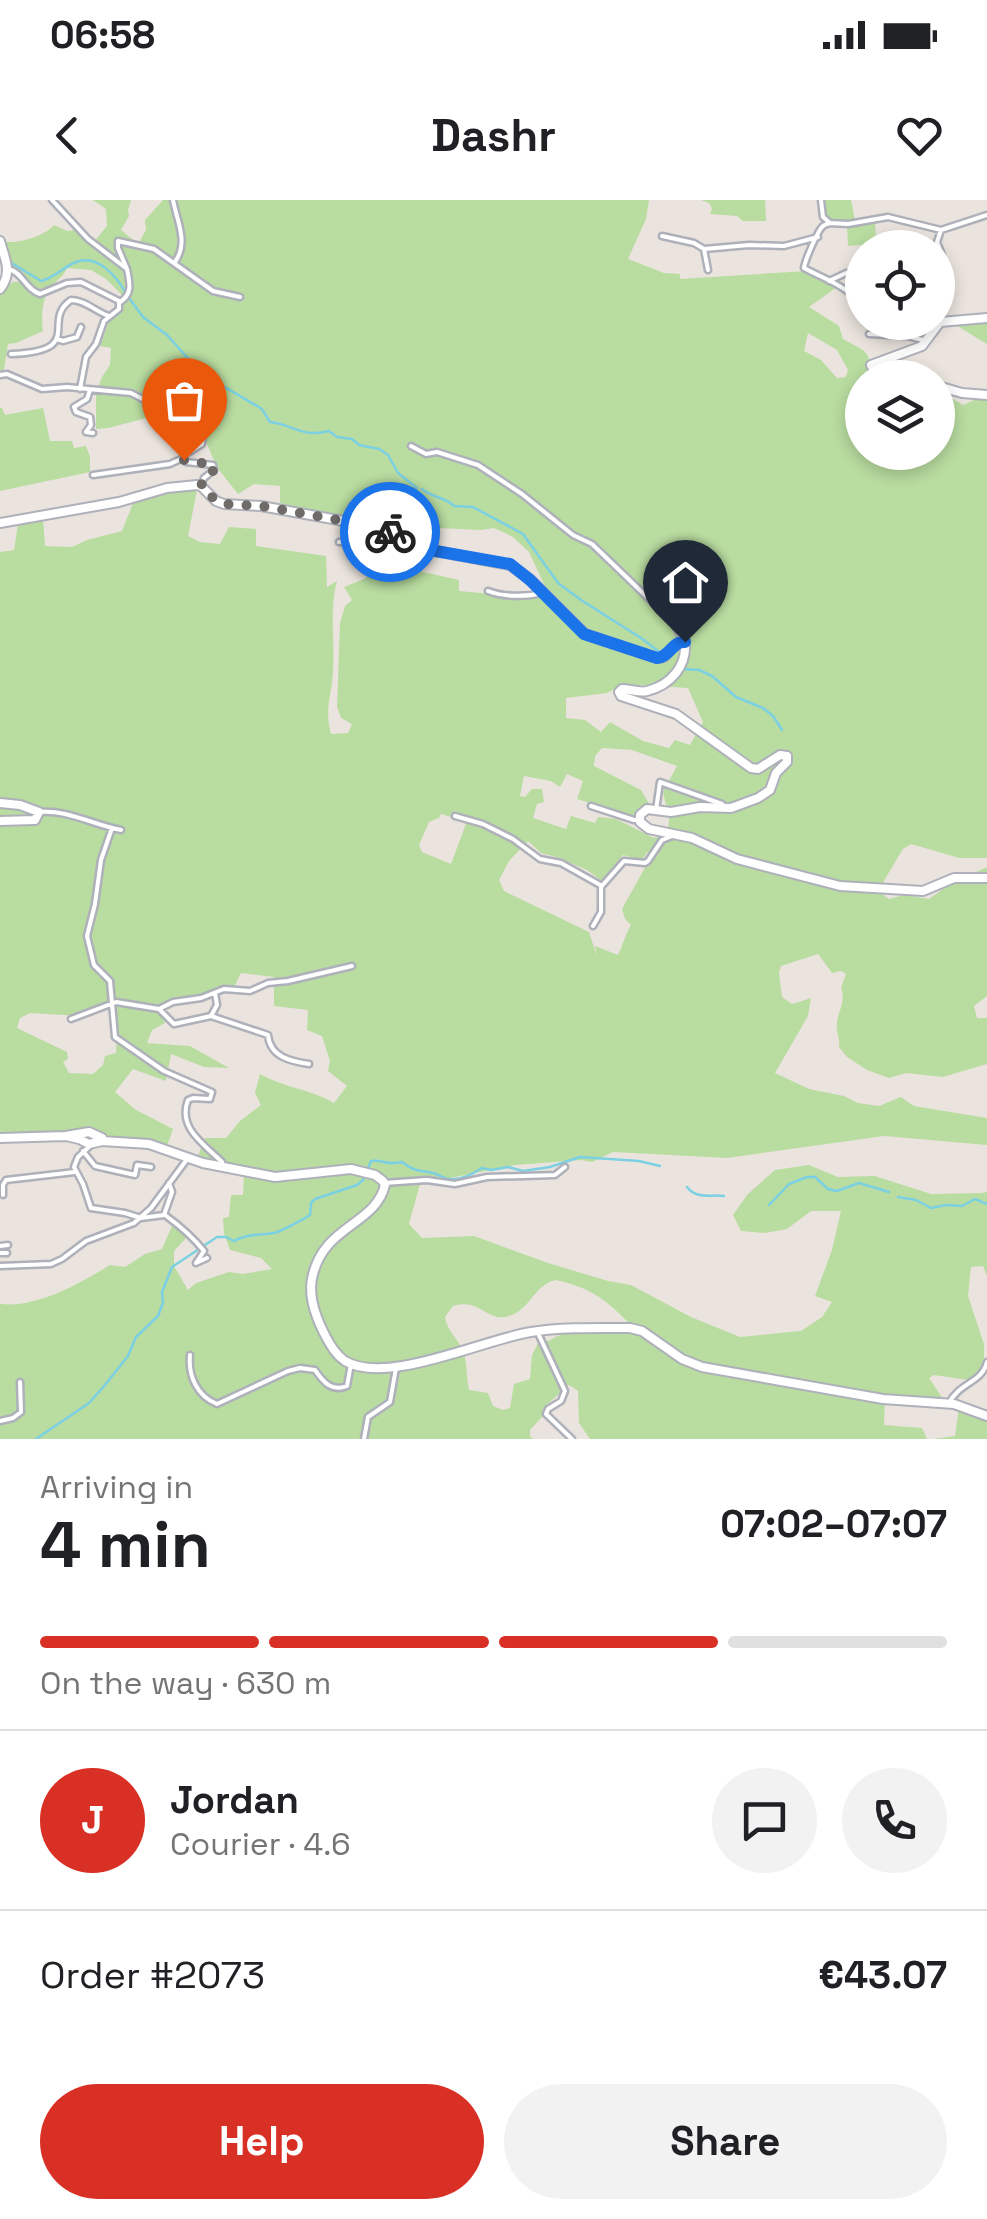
<!DOCTYPE html>
<meta charset="utf-8">
<style>
body{margin:0;font-family:"Space Grotesk",sans-serif;background:#f2f2f2;color:#202124;height:100vh;display:flex;flex-direction:column;font-size:38px;white-space:nowrap}
*{box-sizing:border-box;margin:0}
p{font-size:32px;color:#757577}
.icon{flex:none;width:55px;height:55px;fill:none;stroke:currentColor;stroke-width:2;stroke-linecap:round;stroke-linejoin:round}
.map{position:relative;height:1239px;overflow:hidden}
.sheet{display:flex;flex-direction:column;background:#fff;flex:1}
.sheet>*{flex:none}
.buttons{position:absolute;left:845px;top:30px;display:grid;gap:20px}
.buttons a{display:grid;place-items:center;width:110px;height:110px;border-radius:50%;background:#fff;box-shadow:0 5px 15px #0003;font-size:50px}
.pin{position:absolute;display:grid;place-items:center;width:85px;height:85px;color:#fff;margin:-102px -42px;border-radius:50% 50% 50% 0;rotate:-45deg;box-shadow:0 0 10px #0007}
.pin .icon{rotate:45deg}
.courier{position:absolute;display:grid;place-items:center;width:100px;height:100px;margin:-50px;border:8px solid #1a73e8;border-radius:50%;background:#fff;color:#222;box-shadow:0 2px 12px #0007}
.summary em{font-style:normal;font-weight:600}
.summary div{display:flex;flex-direction:column-reverse}
.summary{display:flex;align-items:center;justify-content:space-between;height:170px;padding:0 40px}
h1{font-size:65px;font-weight:600;line-height:75px}
.bar{display:grid;grid-template-columns:repeat(4,1fr);gap:15px 10px;align-content:center;height:120px;padding:0 40px}
.bar i{height:12px;border-radius:8px;background:#e0e0e0}
.bar .selected{background:#d93025}
.bar p{grid-column:span 4}
.line{display:flex;align-items:center;gap:25px;padding:0 40px;border-top:2px solid #e0e0e0}
.line div{flex:1}
.round{display:grid;place-items:center;flex:none;width:105px;height:105px;border-radius:52px;background:#f2f2f2}
.action{display:flex;gap:20px;margin-top:auto;padding:20px 40px}
.action a{flex:1;height:115px;border-radius:60px;background:#d93025;color:#fff;font-size:40px;font-weight:600;line-height:115px;text-align:center}
.action a+a{background:#f2f2f2;color:#202124}
.status{display:flex;justify-content:space-between;align-items:center;height:70px;padding:0 50px;background:#fff;direction:ltr}
.status svg{height:28px;fill:currentColor}
header{display:flex;justify-content:space-between;align-items:center;height:130px;padding:0 40px;background:#fff;font-size:45px;font-weight:600}
.map>svg:first-child{display:block}
.green{fill:#b9dca0;fill-rule:evenodd}
.lines{fill:none;stroke-linecap:round;stroke-linejoin:round}
.stream{stroke:#7bd0e3;stroke-width:2.5}
.street-casing{stroke:#aeb1ba;stroke-width:9}
.secondary-casing{stroke:#aeb1ba;stroke-width:12}
.street{stroke:#fff;stroke-width:4}
.secondary{stroke:#fff;stroke-width:8}
.done{stroke:#6e6b69;stroke-width:10;stroke-dasharray:0 18}
.route{stroke:#1a73e8;stroke-width:12}
</style>
<div class="status"><b>06:58</b><svg viewBox="0 0 49 12"><path d="M0 12V9h3v3zM5 12V6h3v6zM10 12V3h3v9zM15 12V0h3v12zM26 1h20v11H26zM47 4h2v5h-2z"/></svg></div>
<header><svg class="icon" aria-label="back" viewBox="0 0 24 24"><path d="M15 5l-7 7 7 7"/></svg>Dashr<svg class="icon" aria-label="heart" viewBox="0 0 24 24"><path d="M12 20l-8-8c-3-5 5-10 8-4 3-6 11-1 8 4z"/></svg></header>
<div class="map">
<svg width="987" height="1239" viewBox="0 0 987 1239">
<rect width="100%" height="100%" fill="#ebe4de"/>
<!-- green -->
<path class="green" d="M93,0h38l-3,10 1,6 -8,14 17,14 8,-14 -1,-10 18,-20h486l-3,19 -18,40 36,14 16,1v5l127,-8 30,16 -28,20 30,19 4,13c21,12 30,11 26,38l-7,1v9l-6,4 6,11v50h76v-62l25,15 18,-8 6,1v460h-28l-48,-14 -8,5 -21,35 -11,2 18,13 15,-4 25,4 21,-15 37,-17v129l-13,10 3,12h10v46l-44,13 -37,-4 -17,5 -22,-8 -20,-13 -8,-10c1,-6 -1,-11 -2,-17 -2,-15 10,-27 4,-42l5,-14 -5,-3 -9,2 -14,-19 -37,12 -2,7 3,24 10,7 19,-6 -3,18 -33,57 34,16 35,7 14,7 21,3 22,-9 13,9 73,12v27l-103,-9 -157,22 -114,-6 -21,10 -11,-2 -66,5 -95,19 -11,40 13,14 52,-2 74,27 60,18 23,4 60,32 49,20 61,-6 21,-14 10,-15 -17,-6 17,-46 9,-39h-30l-24,18 -22,4 -24,-2 -8,-16 14,-20 28,-25 34,-5 29,12 37,-1 56,18 53,-1 3,-2v85l-4,-10 -12,1 -3,29 16,48v25l-16,11 -34,-5 -5,3 14,21h-58l-1,26 38,3 5,11h-337l-11,-16 -1,-32 -9,-6 -26,23 -1,9 -12,13v6l3,3h-533v-135c37,4 79,-20 110,-39l15,2 20,-13 17,-5 10,-23 9,3 7,7 -14,15v15l14,24 8,-7 33,-11 14,2 29,-5 -11,-11 -31,-8 -6,-17 -1,-15 6,-1 2,-22h12l1,-20 -46,-19 7,-18h21l14,-17 21,-16 -6,-12 5,-19c25,14 50,15 74,29l13,-17 -19,-15 2,-10 -8,-25 -15,-6 1,-20 -34,-4v-29l-33,-4 -7,14 -75,18 6,18 -13,7 -5,13 43,3 39,22 -25,-1 -33,-13 -5,27 -33,-12 -18,23 21,18 37,19 -6,17 -87,-15 -80,3v-582l14,-2 4,-26 25,-6 2,28 27,1 15,-7 35,-9 11,-28 52,-14 12,1 -9,46 12,6 20,2 9,-17 27,2v17l70,10 1,31 10,-6c-8,28 -2,59 -4,89 -1,26 -9,37 -2,64l17,-1 4,-9 -11,-6 -4,-11 3,-84 5,-17 7,-6 -8,-13 20,-8 23,-15 72,16v11l67,6 22,-4 -19,-41 -16,-15 -19,-9 -13,2 -66,-3 -88,-9 -47,-15v-17l-26,-2 -16,10 -22,-28 -13,-32 -24,-6 -13,-15 -58,15 -12,1v-36l6,-16 8,-12 1,-17 -11,-2 9,-25 10,-7 5,-9 -2,-10 -16,-16 -15,-9 -24,-2c-5,11 -10,11 -17,20 -8,11 -9,30 -7,43l-27,12 -8,1 -4,26 -4,2v-81l13,-9h7l-10,-17 -10,-3v-21c15,4 44,-4 54,-16l13,6 8,-1 17,14 15,-18 -1,-17zM808,133l29,17 11,20 -2,7 -9,1 -16,-18 -17,-9zM624,484l64,4 15,34 -13,23 -15,-5 -6,8 -26,-7 -33,-19 -9,10 -16,-12 -19,-2v-20l41,-5zM602,548l30,2 45,16 -14,26 6,26 -1,13 10,8 -17,-3 -7,2 -38,-19 -18,-2 -3,6 -24,-7 -5,13 -33,-11 4,-14 7,-2 -2,-13h-10l-7,8 -5,-1 4,-20 27,5 9,6 7,-13 16,7 -6,18 60,19 4,-10 10,-1 -10,-17 -47,-24 1,-10zM441,614l10,3 4,-1 12,5 -16,43 -29,-12 -3,-7 10,-23 10,-4zM528,641l13,12 15,4 31,13 15,11 21,-26 19,5 6,-9 -1,13 -25,45 3,10 6,6c-6,10 -8,20 -13,30l-23,-9 2,10 -8,-24 -85,-41 -5,-11 10,-19zM110,806l4,2 3,28 -1,17 -11,3 -2,9 -10,9 -24,-1 -6,-11 5,-3 -1,-7 -50,-24 3,-10 10,-5 51,3zM555,1080c34,7 49,18 73,42l-4,8c-24,1 -57,-3 -75,11l-9,-2 -8,16 -2,24 -16,5 -4,24 -7,2 -10,-4 -5,-13 -19,-3c-3,-14 -1,-30 -8,-43 -5,-11 -14,-16 -16,-30l8,-11c26,-8 33,14 52,11 24,-4 28,-31 50,-37z
M701,0h64l1,21h-23l-6,-5 -27,-2 2,-6 -3,-5z
M824,0h27l4,20 -21,1 -6,-4z
M875,19l1,25 -28,2 -1,-21z
M985,120l2,2v22l-38,-23z
M0,208h2l3,7 38,-7 7,33h22l2,7 12,-2 4,11v15l-90,19z
M959,1207l28,11v21h-54l22,-3z"/>
<g class="lines">
<!-- stream -->
<path class="stream" d="M0,59h1
M10,62l31,19c14,-3 22,-14 35,-19 22,-8 40,14 50,31
M129,98l14,19 24,18 34,38 61,36 8,13c25,3 32,16 59,9l8,6 15,2 7,6 20,4 9,6 10,18 19,15
M422,289c11,9 23,8 32,17l19,1 50,27 35,49 23,17 60,38 21,16
M682,469l17,1 13,6 24,21 27,11 10,8 9,14
M687,987c10,13 23,7 37,9
M898,997l18,3 15,8 15,-3 16,1 13,-7 12,5
M769,1005l20,-21 18,-7h8l13,12 9,2 22,-8 30,9
M36,1239l53,-36 16,-18 23,-29 8,-19 22,-21 5,-13 -1,-11 10,-25 45,-30h9l8,4c12,-7 27,-6 40,-8 6,-1 30,-14 36,-18l1,-12 4,-4 42,-14 6,-5 8,-19c12,-2 16,5 31,1 15,11 14,7 31,11 5,1 12,6 16,6 12,2 23,-5 33,-11l9,2 17,-3 15,4 27,-4 30,-10 59,4 21,5"/>
<!-- street casing -->
<g class="street-casing">
<path id="street" d="M52,0l36,39 39,30c3,15 6,25 -8,34
M173,0c4,22 16,42 2,62
M821,0l2,17 7,6
M830,23l18,1 40,-7 53,13 46,-15
M830,23c-2,1 -5,1 -7,3 -5,4 -18,34 -19,42 13,7 26,12 37,19 9,5 12,10 21,13
M662,36l32,7 10,6 45,-4 35,1 34,-9
M704,49l4,21
M938,59l4,-4 -5,-13 4,-12
M9,69c14,4 16,20 31,25l27,-11 14,-1 38,19v8l-15,12 -8,23 -10,13 -6,32
M127,69l-9,-21v-7l36,8 59,42 27,6
M829,81l17,-8 16,-2
M869,134l38,2 16,4
M57,139l6,2 14,-4 4,-10
M11,154c76,-3 29,-33 60,-54 14,0 25,12 38,16
M0,175l7,-1 35,15 25,-2 64,6 25,13 24,25 23,5 -1,8 -19,12 3,6 27,3 1,5 -10,8 -3,8
M90,190l-3,9 -13,8 2,5 14,5 1,8 -5,7 7,1
M411,246l15,8 11,-2 41,13 44,29 51,41 19,9 79,76 10,16 -2,6
M93,275l77,-11 13,-6
M339,342c28,-2 57,1 85,9l2,-2
M488,391c15,6 38,6 54,2
M591,606l43,14h5
M656,610l4,-28 62,22
M39,612c27,-3 55,13 82,18
M455,616l28,8 30,15 27,20 21,4 41,23
M112,628l-11,32 -6,44 -8,32 7,29 16,16 5,56 49,34 48,21 -2,7 -17,-1 -5,2c-11,28 17,45 34,62l1,4
M593,726l8,-14v-25l23,-26 21,2 3,-2 14,-21 10,-4
M159,809l14,-7 28,-4 23,-9 26,2 18,-8 20,-2 64,-15
M211,816l6,-11 -2,-12
M71,819l45,-17 43,7 15,15 37,-8 57,19c2,22 22,26 41,29
M92,944l-14,13 -4,10 9,17 8,24 34,5 16,5 23,-3
M83,951l12,15 40,9 2,-10 14,2
M384,983l43,-3 28,4 32,-7 68,-2 10,-8
M3,995v-10l3,-5 69,-8
M164,1015l8,-23 -3,-9
M165,1015c15,11 28,22 39,36l-8,12
M0,1046l8,-1
M0,1053h7
M196,1063l11,-5
M0,1066l51,-2 11,-5 24,-18 48,-18 17,-15 37,-50
M537,1131l28,60 -4,10 -13,8 -2,5 26,25
M190,1155c-2,21 7,41 27,49l71,-33 12,-3 15,2c9,13 17,22 32,16l4,-22
M949,1203c11,-21 33,-20 38,-41
M0,1221l13,-3 8,-6 -1,-30
M364,1239l4,-22 22,-15 6,-34"/>
</g>
<!-- secondary casing -->
<g class="secondary-casing">
<path id="secondary" d="M0,41c5,18 13,32 0,48
M903,178l-29,-7 -3,-6 51,-19 18,-24 47,-4
M938,186l24,7 25,2
M0,323l119,-21 48,-14 30,-3 4,1 15,15 8,3 37,2 116,21 53,23 80,15 21,15 54,54 72,24 7,-1 15,-15h6c2,24 -14,43 -38,49 -8,2 -17,-2 -25,-2l-3,3 2,4 55,18 75,54 7,1 22,-14 7,1
M787,556v6l-11,11 -6,17 -12,8 -27,10 -31,-1 -29,5 -24,-3 -7,6v7l9,7 43,9 45,21 103,27 83,5 31,-13h33
M0,603l20,2 19,7 -4,8 -35,1
M66,936l13,3 10,5 13,-3 47,3 54,19 72,14 76,-8 24,6 8,6 2,4c-10,41 -63,40 -73,94 -4,20 5,41 14,58 5,9 10,18 19,24 41,25 140,-22 186,-29 32,-5 67,-4 99,-4l12,3 40,28 20,8 181,32 71,5 33,12
M0,938l66,-2 23,-4 13,6"/>
</g>
<!-- street -->
<use href="#street" class="street"/>
<!-- secondary -->
<use href="#secondary" class="secondary"/>
</g>
<g class="lines">
<!-- done -->
<path class="done" d="M184,260l29,5 1,5 -10,8 -3,8 9,10 14,8 37,2 116,21 13,5"/>
<!-- route -->
<path class="route" d="M390,332l40,18 80,14 20,16 54,54 73,24c13,-1 15,-17 28,-16"/>
</g>
</svg>
<div class="buttons">
<a><svg class="icon" aria-label="locate" viewBox="0 0 24 24"><circle cx="12" cy="12" r="6"/><path d="M12 2v4M12 18v4M2 12h4M18 12h4"/></svg></a>
<a><svg class="icon" aria-label="layers" viewBox="0 0 24 24"><path d="M12 4l9 5-9 5-9-5zM3 14l9 5 9-5"/></svg></a>
</div>
<div class="pin" style="left:184px;top:260px;background:#ea580c"><svg class="icon" aria-label="bag" viewBox="0 0 24 24"><path d="M5 8h14l-1 12H6zM9 8a3 3 0 0 1 6 0"/></svg></div>
<div class="pin" style="left:685px;top:442px;background:#1f2937"><svg class="icon" aria-label="home" viewBox="0 0 24 24"><path d="M3 11l9-7 9 7M6 9v11h12V9"/></svg></div>
<div class="courier" style="left:390px;top:332px"><svg class="icon" aria-label="bike" viewBox="0 0 24 24"><circle cx="6" cy="16" r="4"/><circle cx="18" cy="16" r="4"/><path d="M6 16l4-8h5l3 8M10 8l3 8H6M13 5h3"/></svg></div>
</div>
<section class="sheet">
<div class="summary"><div><h1>4 min</h1><p>Arriving in</p></div><em>07:02–07:07</em></div>
<div class="bar"><i class="selected"></i><i class="selected"></i><i class="selected"></i><i></i><p>On the way · 630 m</p></div>
<div class="line" style="height:180px"><b class="round" style="background:#d93025;color:#fff">J</b><div><b>Jordan</b><p>Courier · 4.6</p></div><a class="round"><svg class="icon" aria-label="chat" viewBox="0 0 24 24"><path d="M4 5h16v11H9l-5 4z"/></svg></a><a class="round"><svg class="icon" aria-label="phone" viewBox="0 0 24 24"><path d="M5 4h4l2 5-3 2q2 4 5 5l2-3 5 2v4C11 20 4 13 5 4z"/></svg></a></div>
<div class="line" style="height:130px"><div>Order #2073</div><b>€43.07</b></div>
<div class="action"><a>Help</a><a>Share</a></div>
</section>
